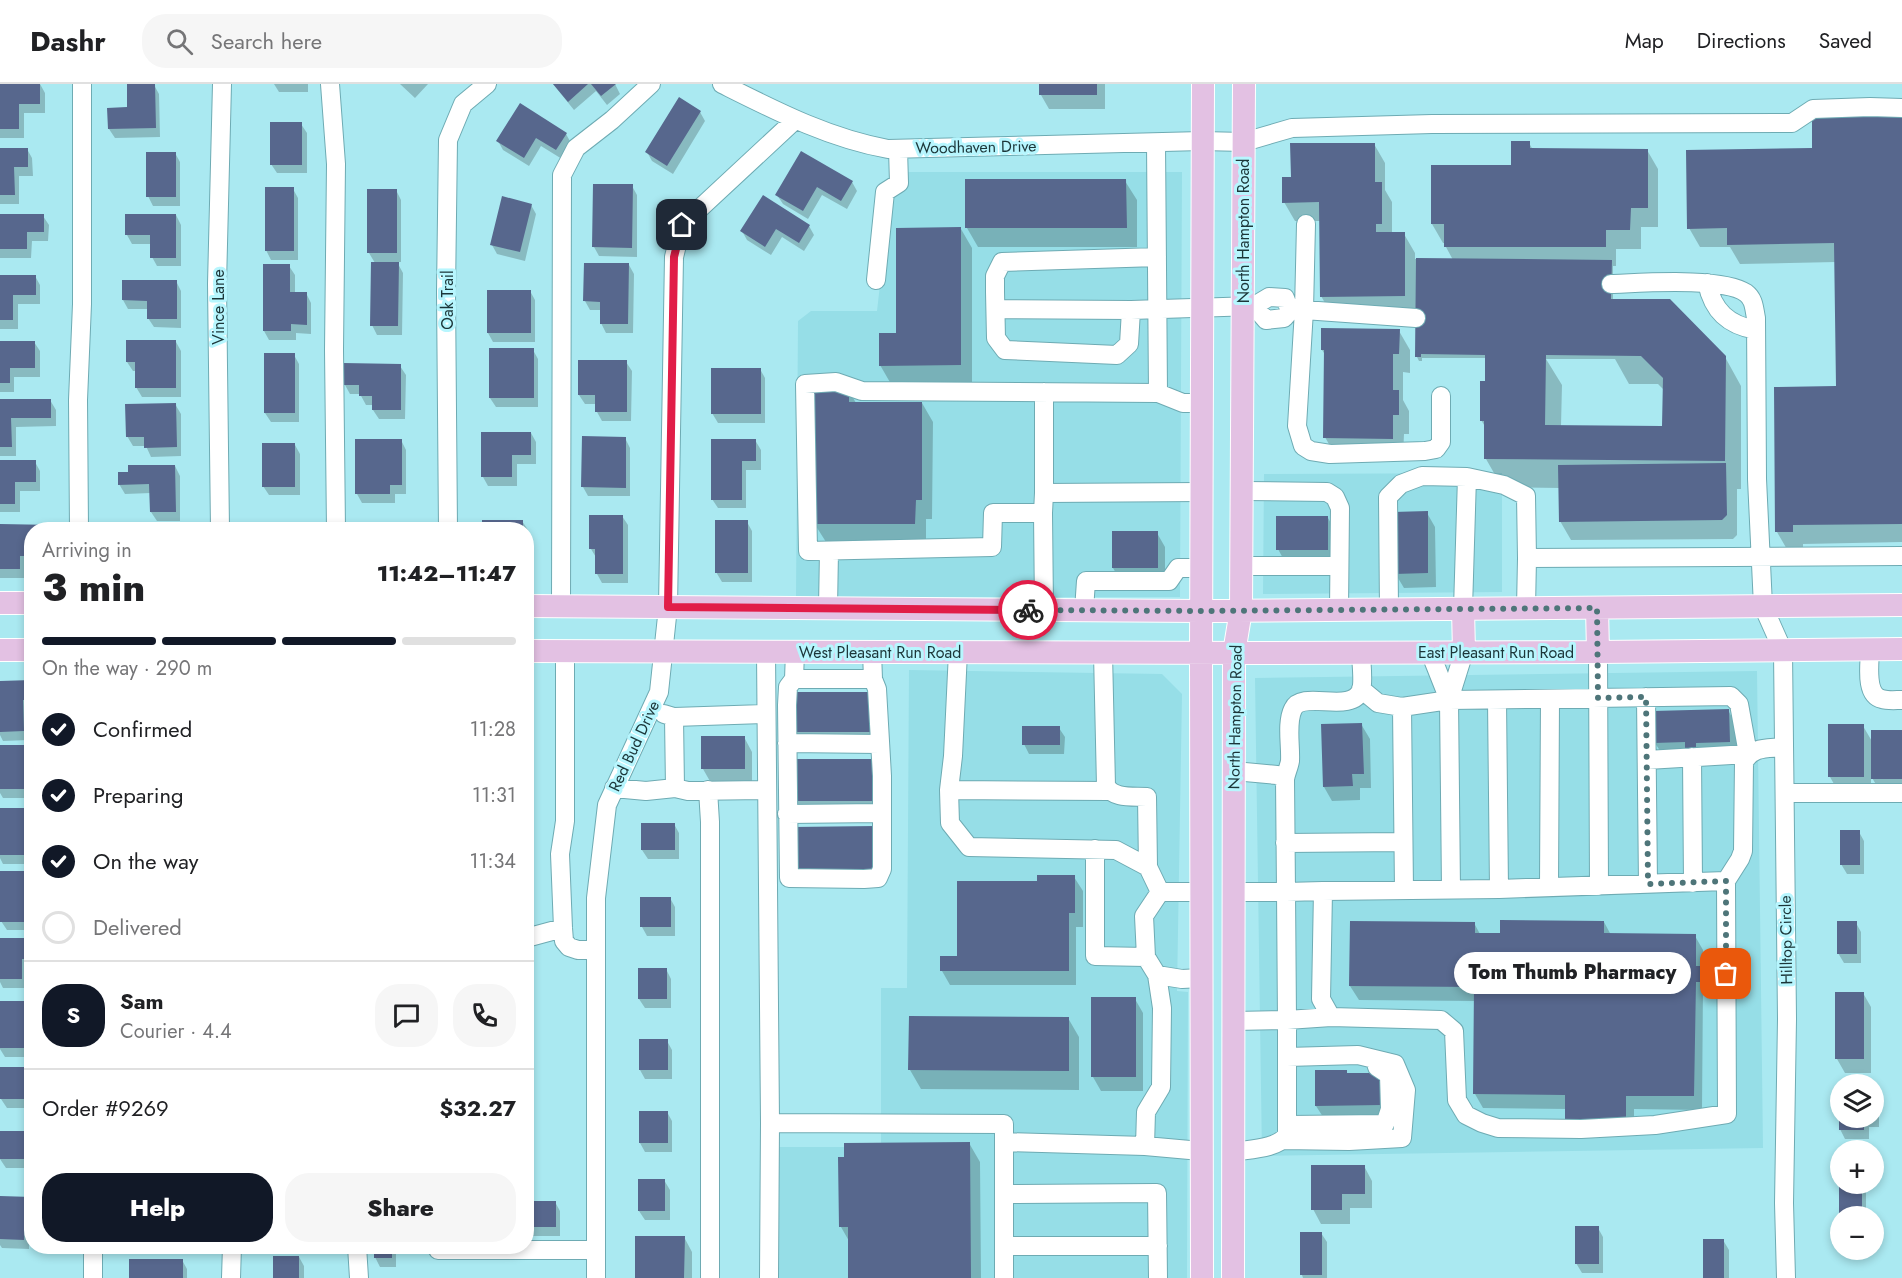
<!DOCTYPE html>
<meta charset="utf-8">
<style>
body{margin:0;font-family:Jost,sans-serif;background:#f6f6f6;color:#202124;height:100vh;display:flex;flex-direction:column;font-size:22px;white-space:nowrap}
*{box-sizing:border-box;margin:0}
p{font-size:20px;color:#757577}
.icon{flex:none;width:33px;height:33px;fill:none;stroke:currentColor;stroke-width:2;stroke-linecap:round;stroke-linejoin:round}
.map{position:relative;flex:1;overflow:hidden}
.panel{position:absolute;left:24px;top:438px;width:510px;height:732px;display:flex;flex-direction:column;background:#fff;border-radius:24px;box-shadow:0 3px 9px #0003}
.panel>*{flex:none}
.tools{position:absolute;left:1830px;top:990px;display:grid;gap:12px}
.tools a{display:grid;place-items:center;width:54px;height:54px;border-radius:50%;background:#fff;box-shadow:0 3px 9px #0003;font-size:30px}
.pin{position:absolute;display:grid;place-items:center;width:51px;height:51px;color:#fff;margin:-26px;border-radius:12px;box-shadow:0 3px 9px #0006}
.courier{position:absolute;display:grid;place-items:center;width:60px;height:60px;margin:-30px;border:4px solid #e11d48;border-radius:50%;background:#fff;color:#222;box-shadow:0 2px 8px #0007}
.bubble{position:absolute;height:42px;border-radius:21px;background:#fff;box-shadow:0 3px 9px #0003;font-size:20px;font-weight:800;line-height:42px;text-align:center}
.overview em{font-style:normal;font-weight:800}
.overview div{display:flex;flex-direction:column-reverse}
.overview{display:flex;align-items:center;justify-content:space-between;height:102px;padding:0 18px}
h1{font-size:39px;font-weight:800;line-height:45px}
.bar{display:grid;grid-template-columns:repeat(4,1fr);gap:9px 6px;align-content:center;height:72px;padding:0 18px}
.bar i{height:8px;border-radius:4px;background:#e0e0e0}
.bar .active{background:#111827}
.bar p{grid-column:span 4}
.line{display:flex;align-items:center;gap:15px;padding:0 18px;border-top:2px solid #e0e0e0}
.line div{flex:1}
.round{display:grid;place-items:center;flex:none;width:63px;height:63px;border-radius:24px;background:#f6f6f6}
ol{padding:0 18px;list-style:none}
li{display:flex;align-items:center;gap:18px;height:66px}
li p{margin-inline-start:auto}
li .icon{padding:6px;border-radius:50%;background:#111827;color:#fff;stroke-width:4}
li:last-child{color:#757577}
li i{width:33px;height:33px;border:3px solid #e0e0e0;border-radius:50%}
.button{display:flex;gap:12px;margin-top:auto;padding:12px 18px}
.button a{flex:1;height:69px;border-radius:24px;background:#111827;color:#fff;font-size:24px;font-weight:800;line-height:69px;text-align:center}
.button a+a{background:#f6f6f6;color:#202124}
header{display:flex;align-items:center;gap:36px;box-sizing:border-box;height:84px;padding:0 30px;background:#fff;border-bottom:2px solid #e0e0e0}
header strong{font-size:28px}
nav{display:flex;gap:33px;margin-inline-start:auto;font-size:21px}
.search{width:420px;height:54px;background:#f6f6f6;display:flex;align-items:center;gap:15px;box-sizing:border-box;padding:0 21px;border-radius:24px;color:#757577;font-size:22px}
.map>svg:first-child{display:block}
.built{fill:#96dee7}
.shadow{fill:#0003;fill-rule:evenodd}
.building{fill:#57678d;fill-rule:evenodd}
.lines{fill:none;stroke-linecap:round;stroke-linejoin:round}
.minor-casing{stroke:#6eabb3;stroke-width:20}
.major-casing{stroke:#fff;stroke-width:24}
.minor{stroke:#fff;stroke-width:18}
.major{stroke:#e3c1e3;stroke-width:22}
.done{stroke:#4e7579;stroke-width:6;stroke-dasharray:0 10.8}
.route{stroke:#e11d48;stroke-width:8}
.labels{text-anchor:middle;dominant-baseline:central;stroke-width:6;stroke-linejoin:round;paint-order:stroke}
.street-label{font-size:16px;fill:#1c3639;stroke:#b7f6fe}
</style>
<header>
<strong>Dashr</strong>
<div class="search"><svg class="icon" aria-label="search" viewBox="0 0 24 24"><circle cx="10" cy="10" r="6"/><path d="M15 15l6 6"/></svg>Search here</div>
<nav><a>Map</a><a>Directions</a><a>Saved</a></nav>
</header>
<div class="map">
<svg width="1902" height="1194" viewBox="0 0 1902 1194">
<rect width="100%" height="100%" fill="#aae9f1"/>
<!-- built -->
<path class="built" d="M893,88h289l-2,425h-384l2,-276 13,-10h66z
M1502,389v119l-239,2 1,-120z
M909,586l253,4 20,20 -5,297 11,1 -1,286h-422v-131h116v-159h26z
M1757,587l6,477 -501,8 -7,-478z"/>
<!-- shadow -->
<path class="shadow" d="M0,0h40l5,9v20h-21v25h-24z
M274,0h34v8h-29z
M400,0h28l-13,14z
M553,0h62l5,10 -13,11 -11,-14 -22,19z
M1041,0h64v25h-56l-8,-14z
M154,1l5,9 1,43 -45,1 -6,-9z
M700,28l5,9 -32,53 -21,-13 -5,-9z
M1902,32v426l-99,2v6l-15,1 -11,-19 61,-144 -2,-126 -96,2 -10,-17h-30l-11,-19 125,-79z
M301,40l6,9v40h-30l-6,-9z
M566,50l5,9 -9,16 -21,-13 -12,20 -26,-16 -5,-9z
M1529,59l4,7h114l11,19v58h-17v22h-25v17h-3v34l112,57 16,29v103h-4v46l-4,4 -162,1 -11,-19v-33l-58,-1 -16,-28v-31l-5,-8 5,-38v-24h-64v3h-3l-2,-4v-42h-85l-11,-19v-75h-26l-11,-19 8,-24 82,-34 11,19v27l7,12v32h12l11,19v6l38,1 -7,-13v-4h-3l-11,-19 80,-57zM1546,275h69l14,25h29l6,6v37l-103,-1 1,-41z
M0,65h27l5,9 1,18h-14v28h-19z
M175,69l5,9v44h-27l-5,-10z
M802,69l50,29 5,9 -10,18 -25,-14 -14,24 -25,-15 -6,-9z
M1125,97l12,19v47h-159l-11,-19z
M632,102l5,9v62l-38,-1 -5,-9z
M293,105l5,9v62h-27l-5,-10z
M369,106h27l5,10v62h-4l6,11 -1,62h-25l-5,-10 3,-62 -6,-10z
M531,121l5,9 -11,47 -28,-7 -5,-9z
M0,131l43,1 6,9 -1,16h-16l-1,17h-31z
M176,131l5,10v41h-24l-5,-9v-13h-20l-5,-9z
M809,142l5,9 -10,16 -22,-14 -11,18 -24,-15 -5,-9z
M961,145l11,19v136h-81l-11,-19z
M629,181l5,9 -1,59h-27l-5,-10v-13h-11l-5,-9z
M289,182l6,9v18h11l5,10v31l-15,-1v7h-27l-5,-9z
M0,192h35l5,9v19h-22v25h-18z
M176,197l5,10v37l-27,-1 -6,-9 1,-9h-21l-5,-9z
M530,207l5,9v42h-42l-5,-9z
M1399,247l11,19v23l-7,-1v28l6,11v23h-5l-1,24 -67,-1 -11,-20 1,-81 -4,-6z
M0,258h34l6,9v26h-26v15h-14z
M176,258l5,9v46h-39l-6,-10v-16h-3l-6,-9z
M533,266l5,9v48h-42l-6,-9z
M294,271l5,9v58h-28l-6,-9z
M626,278l6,9 -1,50h-29l-5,-9v-8h-12l-6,-9z
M400,282l6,9 -1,44h-26l-6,-9v-5h-7l-6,-11h-10l-5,-9z
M760,285l5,9v45h-47l-6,-10z
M848,305l8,14h66l11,19 -1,97h-6v24l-100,-1 -12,-19z
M50,316l6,10v16l-40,1v29h-16v-55z
M175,320l6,10v42l-30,1 -5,-11h-13l-6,-10z
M531,349l5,9v22h-19v22h-29l-5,-9z
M625,354l5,10v48h-42l-5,-9z
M401,356l5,10v44h-11v9h-33l-5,-9z
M755,356l6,10v20h-15v38h-28l-6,-9z
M295,361l5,9v41h-31l-6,-9z
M0,378h35l5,9v20h-20v21h-20z
M175,382l5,10v45h-23l-6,-9v-19l-26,1 -6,-10z
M1427,429l8,14 1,60 -32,1 -9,-15z
M622,432l6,9v58h-26l-5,-9v-15l-6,-10z
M1328,434l8,14v32h-50l-8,-15z
M522,437l6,9v24l-2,-24h-42z
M747,438l5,9v51h-30l-6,-10z
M0,442h53l2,4h-23l-2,35 -6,-1v14h-24z
M1113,449h44l8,14v35h-44l-8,-14z
M0,598h32v27h-4l1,31 -26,1 -3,-6z
M871,610l8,52h-76l-9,-15z
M1728,626l8,15 1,31 -73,1 -9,-14z
M1361,640l9,15 1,49h-11v12l-28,1 -8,-14z
M1863,642l10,17 29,-11v61h-21l-10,-17v15h-33l-8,-14z
M1059,644l6,9 -1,17h-35l-5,-10z
M744,653l8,15v31h-41l-8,-14z
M0,663h32v51h-29l-3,-5z
M875,677l9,54h-81l-8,-14z
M0,725h32l-3,55h-26l-3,-6z
M674,740l5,9v26h-31l-6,-9z
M875,744l9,55 -80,1z
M1859,748l5,9v33h-17l-6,-10z
M29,789l3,4v53h-25l-6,-9z
M1074,793l9,14v36h-7v58h-126l-8,-14 96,-89z
M670,814l5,9v29h-28l-5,-9z
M1604,838l7,13 84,1 8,14v17h5l3,4 -1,15h-7l-1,124 -68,-1v24h-59l-8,-15v-9l-84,-1 -8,-14v-93l-116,-1 -9,-14 124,-63 6,11 22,1z
M1856,839l5,9v31h-17l-6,-10z
M0,855h32v29h-6v20h-23l-3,-6z
M666,885l5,10v29h-26l-6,-9z
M1863,909l8,14v66h-26l-8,-14z
M1135,915l8,14v78h-42l-8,-14z
M0,918l32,1 -3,54h-24l-5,-8z
M1068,934l11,19v53l-158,-1 -11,-19z
M667,957l5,9v29h-27l-5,-9z
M32,984v40h-25l-6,-9z
M1348,990h33l8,45 -64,1 -9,-14z
M1840,1017v17h34v-17l5,9v17h-10v12h-24l-5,-10z
M667,1028l5,9v31h-27l-5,-9z
M32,1048v36h-26l-6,-9z
M969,1059l11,19 1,116h-131l-1,-37 -8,-14z
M1364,1082l8,15v27h-22v16h-29l-8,-15z
M664,1096l6,10v30h-25l-6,-9z
M1841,1100h20l5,9v23h-23l-2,-4z
M0,1113l32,1v28h-3v23l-27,-1 -2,-3z
M555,1118l5,9v25h-28l-5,-9z
M1598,1144l5,9v36h-21l-6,-10z
M1321,1149l6,9v36h-24l-1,-3z
M684,1153l8,15v26h-55z
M1723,1156l6,10v28h-24z
M137,1162h52v2h-52z
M275,1162h28v7h-24z
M375,1162h21v21h-16l-5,-10z
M299,1173l5,9v12h-29z
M182,1176l5,9v9h-56z"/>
<!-- building -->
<path class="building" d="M0,0h40v20h-21v25h-19z
M127,0h28l1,44 -48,1 -1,-21 20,-1z
M553,0h35l-20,18z
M591,0h25l-15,12z
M1039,0h58v11h-58z
M679,13l22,14 -34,55 -22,-14z
M520,19l47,30 -11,17 -20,-12 -12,20 -28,-17z
M1902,31v409l-109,1v7h-18l-1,-145 62,-1 -2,-143 -107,2v-17l-40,1 -1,-79 126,-2v-32z
M270,38h32v43h-32z
M1511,57h19v7l118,1v59h-17l-1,22h-24v17h-162v-23h-13v-59h80z
M1290,59h85v39h7v42h-6v8h29v64l-85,1 -1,-95 -37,1v-26h9z
M0,64h28v19h-14l1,28h-15z
M801,67l52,30 -12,20 -24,-14 -14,24 -28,-16z
M146,68h30v45h-30z
M965,95h161l1,49h-162z
M593,100h40l-1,64 -40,-1z
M265,103h29v64h-29z
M367,105h30v64h-30z
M763,111l47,30 -11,18 -23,-14 -11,18 -25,-16z
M502,112l30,8 -12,48 -30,-7z
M0,130h44v18h-17v17h-27z
M125,130h51v44h-26v-23h-25z
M961,143v138l-82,1v-33h17v-105z
M1416,174l196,2 -1,39h59l56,57 -1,105 -241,-2v-38h-4v-40h5v-26l-64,-1v3h-6zM1546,271l95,1 22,22 -1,48 -117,-1z
M371,178h28l-1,64h-28z
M584,179h45l-1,61h-28v-22l-17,-1z
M263,180h27v28h17v33l-16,-1v7h-28z
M0,191h36v20h-23v25h-13z
M122,196h55v39h-30v-18l-25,-1z
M487,206h44v43h-44z
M1321,244l79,1 -1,25h-6v36h6v25h-6v24l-70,-1 1,-88h-3z
M126,256h50v48h-41v-26h-9z
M0,257h35v27h-25v15h-10z
M489,264h45v50h-45z
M264,269h31v60h-31z
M578,276h49v52h-32v-17h-17z
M343,279l58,1v46h-29v-14h-13v-11h-16z
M711,284h50v46h-50z
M813,303h36v15h73v98h-6l-1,24h-102z
M0,315h51v19h-40l1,29h-12z
M176,319l1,44 -33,1v-11h-18l-1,-33z
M481,348h50v23h-19v22h-31z
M582,352l44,1v51l-45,-1z
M355,355h47v46h-12v9h-35z
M711,355h45v22h-14v39h-31z
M262,359h33v44h-33z
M0,376h36v22h-21v22h-15z
M1726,379l1,52 -5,5 -163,2 -1,-57z
M128,381h47l1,47h-26l-1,-28 -31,1v-13h10z
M1428,427v62l-34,1 -1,-62z
M589,431h34v59h-28v-25h-6z
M1276,432h52v34h-52z
M482,436h41v10h-41z
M715,436h33v53h-33z
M0,440l54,1v5h-22v13h-6v13h-6v13h-20z
M263,440h61v6h-61z
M345,442h56v4h-56z
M1112,447h46v37h-46z
M32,596v20h-9l1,31 -24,1v-51z
M793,608h79v40h-79z
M1729,625l1,33 -34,1v6h-11v-7l-31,1 -1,-32z
M1362,639l2,51h-12l1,12 -30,1 -2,-63z
M1828,640h36v53h-36z
M1022,642h38v19h-38z
M1871,646h31v49h-31z
M701,652h44v33h-44z
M0,661h32v44h-32z
M793,675h83v42h-83z
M0,724h32v20h-7v27h-25z
M641,739h34v27h-34z
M876,742l1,43 -83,1 -1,-43z
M1840,746h20v35h-20z
M0,787h30v51h-30z
M1037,791h38v38h-6v58h-129v-15h17v-75h80z
M640,813h31v30h-31z
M1500,836l104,1v12l92,1v32h13v16h-13l-2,114h-68v23h-61v-24l-92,-1 1,-107 -125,-1 1,-65 125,1v11h25z
M1837,837h20v33h-20z
M0,854h32v21h-10v20h-22z
M638,884h29v31h-29z
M1835,908h29v67h-29z
M1091,913h45v80h-45z
M0,917h32v21h-8v26h-24z
M909,932l160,1v54l-161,-1z
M639,955h29v31h-29z
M0,983h32v32h-32z
M1315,986h32v3h34v32l-66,1z
M639,1027h29v32h-29z
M1839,1034h25v12h-25z
M0,1047h32v28h-32z
M970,1058l1,136h-123v-51h-9l-1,-70h6v-14z
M1311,1081h54v29h-23v16h-31z
M638,1095h27v32h-27z
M1839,1100h23v29h-23z
M0,1112l32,1v21l-7,-1 -1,23 -24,-1z
M526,1117h30v26h-30z
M1575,1142h24v38h-24z
M1300,1148h22v43h-22z
M635,1152h50l-1,42h-49z
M1703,1155h21v39h-21z
M374,1162h18v12h-18z
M273,1172h26v22h-26z
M129,1175h54v19h-54z"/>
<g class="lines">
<!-- minor casing -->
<g class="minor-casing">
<path id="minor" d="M330,0l6,80 -2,186 2,180
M722,0c54,27 106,54 166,65l314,-8 42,1 48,-14 140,-4 360,-1 21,-14 57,-2 32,1
M1156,59l2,250 -296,-2 -26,-9 -31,2 3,167 184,-4 1,-34h50l1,-20 158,-1
M1306,140l-2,86 -7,116 6,20 8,5 19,3 95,-3 11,-2 5,-7v-46
M1157,173l-155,5 -7,14v16l1,46 9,12 112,5 12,-11 2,-34 123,-4 15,-9 16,1 5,13
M876,196l9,-88 14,-9 -1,-34
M1707,199c6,28 21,42 49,47
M1611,200c31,-1 112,-7 135,9 8,6 8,15 10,25l1,161 6,127 20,45 4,368 -3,184 2,75
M1254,222l12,14 18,-2 6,-7 14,-1 112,8
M996,225l135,1
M1044,308v101
M1158,309l25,10h19
M1242,407l85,1 8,5 5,11 -1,102
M1043,429l1,97
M79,446l-1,-130 4,-96v-220
M220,446l-3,-246 5,-200
M448,446l-2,-238 2,-152 15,-36 24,-20
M1241,482h98
M561,522l1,-431 14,-27 36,-28 39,-36
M828,524l1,-57
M1526,524l1,-50
M1389,525l-1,-112 13,-13 21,-8 45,1 37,8 22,11 1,62 375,-2
M1463,525l4,-132
M1084,526l2,-29h83l9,-13h24
M1870,565c0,14 -6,46 12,50 6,2 14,1 20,1
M565,567v170l-5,33 3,74 1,13 5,6 9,3h18
M766,568l4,471 -1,155
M795,568l-1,27 -6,8 -1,18 2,173 75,1 14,-1 4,-9v-93l-5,-87 -4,-10 -1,-27
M958,568l-5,104 -4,34 1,33 19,24 147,3 32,17 12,25h41
M1430,568l19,48
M1598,568l1,234
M1103,569l3,133c8,13 26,10 41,11l1,70
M794,595h79
M1361,605l17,14 24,4 47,-7 282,-4 8,8 9,50 -101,6
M1646,613l2,187
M1497,616l2,189
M1402,623l2,183
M664,630l10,3 92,-3
M674,633l1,71 13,3 79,-1
M787,659l93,1
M1692,673l1,126
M1234,687l43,4 8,4 1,113 37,-1
M1285,695c1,-6 4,-12 5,-18 1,-15 -4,-38 3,-52 9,-20 59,6 68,-19 3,-8 0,-28 0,-37
M614,704l32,3 29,-3
M708,706l2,32v456
M949,706l160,1
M1785,709h117
M787,730l94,-1
M1285,759l118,-1
M1095,765v107l51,1
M1726,797l1,233 -72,11 -74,4 -83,-1 -16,-5 -16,-8 -9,-15 -3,-69 -13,-11 -110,-3 -10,-18 2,-108 176,-2 227,-8 14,-22 3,-8 1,-89c9,-16 23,-13 40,-15
M1549,803l1,-188
M1451,805l-2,-189 15,-48
M1160,808l-16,24 2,41 11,18 25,4 19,-1
M1234,808h52l1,128 -53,1
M526,854l37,-10
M770,1039l234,1v18l141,4 56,5
M1288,1041l97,-1 5,-15 -1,-34 -12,-8
M1283,1056l66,1 53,-3 4,-48 -11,-26 -37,-9 -71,2
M1145,1062l1,-34 15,-25 1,-79 -5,-33
M1233,1068c17,-3 44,-3 54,-17v-115l44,-3
M1004,1110l153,-1 1,85
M93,1162v32
M357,1162l2,32
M1004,1162h154
M438,1166h158
M231,1194l1,-32
M596,1194v-380l11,-93 52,-113 9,-85 6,-350 8,-32 113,-105
M1004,1194v-136"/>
</g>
<!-- major casing -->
<g class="major-casing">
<path id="major" d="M0,519h32
M526,522l675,5 701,-6
M1597,524l1,44
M1463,525l1,43
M0,566h32
M526,567l725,2 347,-1 304,-3
M1202,1194l-1,-625 2,-569
M1233,1194l1,-625 7,-43 3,-526"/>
</g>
<!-- minor -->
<use href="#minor" class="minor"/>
<!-- major -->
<use href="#major" class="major"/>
</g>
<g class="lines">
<!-- done -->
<path class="done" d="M1028,526l173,1 396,-3 1,90 48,-1 2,187 78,-3v93"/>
<!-- route -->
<path class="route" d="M682,141l-8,32 -6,350 360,3"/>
</g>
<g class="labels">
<!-- street labels -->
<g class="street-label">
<text transform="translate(976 63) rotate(-1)">Woodhaven Drive</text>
<text transform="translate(1243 147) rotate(-90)">North Hampton Road</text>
<text transform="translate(447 216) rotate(-90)">Oak Trail</text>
<text transform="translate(218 223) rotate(-90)">Vince Lane</text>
<text x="880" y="568">West Pleasant Run Road</text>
<text x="1496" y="568">East Pleasant Run Road</text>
<text transform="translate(1235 633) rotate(-89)">North Hampton Road</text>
<text transform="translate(634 662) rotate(-65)">Red Bud Drive</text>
<text transform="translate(1786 856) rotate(-91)">Hilltop Circle</text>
</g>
</g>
</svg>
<div class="tools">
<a><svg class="icon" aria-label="layers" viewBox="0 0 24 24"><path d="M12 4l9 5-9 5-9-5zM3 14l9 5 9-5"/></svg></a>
<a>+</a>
<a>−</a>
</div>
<div class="pin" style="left:1726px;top:890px;background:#ea580c"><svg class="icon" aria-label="bag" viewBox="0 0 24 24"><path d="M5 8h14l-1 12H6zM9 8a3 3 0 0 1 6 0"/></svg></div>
<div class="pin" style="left:682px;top:141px;background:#1f2937"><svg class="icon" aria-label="home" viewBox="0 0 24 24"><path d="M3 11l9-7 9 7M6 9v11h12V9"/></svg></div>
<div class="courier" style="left:1028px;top:526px"><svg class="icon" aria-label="bike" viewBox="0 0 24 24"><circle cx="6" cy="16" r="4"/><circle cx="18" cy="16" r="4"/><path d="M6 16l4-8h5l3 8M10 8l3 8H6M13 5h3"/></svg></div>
<div class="bubble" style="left:1454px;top:868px;width:237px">Tom Thumb Pharmacy</div>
<section class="panel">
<div class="overview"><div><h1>3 min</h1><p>Arriving in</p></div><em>11:42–11:47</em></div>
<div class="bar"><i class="active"></i><i class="active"></i><i class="active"></i><i></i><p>On the way · 290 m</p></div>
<ol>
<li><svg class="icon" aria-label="check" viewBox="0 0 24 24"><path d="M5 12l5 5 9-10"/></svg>Confirmed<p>11:28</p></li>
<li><svg class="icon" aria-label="check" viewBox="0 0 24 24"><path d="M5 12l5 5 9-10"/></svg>Preparing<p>11:31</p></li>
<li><svg class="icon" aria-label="check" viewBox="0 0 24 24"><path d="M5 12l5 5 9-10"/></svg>On the way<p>11:34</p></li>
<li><i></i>Delivered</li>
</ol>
<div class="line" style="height:108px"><b class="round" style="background:#111827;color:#fff">S</b><div><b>Sam</b><p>Courier · 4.4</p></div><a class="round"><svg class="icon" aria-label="chat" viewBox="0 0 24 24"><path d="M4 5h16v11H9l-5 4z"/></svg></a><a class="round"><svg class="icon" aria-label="phone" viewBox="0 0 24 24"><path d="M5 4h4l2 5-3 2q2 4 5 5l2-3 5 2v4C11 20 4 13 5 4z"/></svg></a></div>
<div class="line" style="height:78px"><div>Order #9269</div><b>$32.27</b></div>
<div class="button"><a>Help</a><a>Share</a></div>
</section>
</div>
